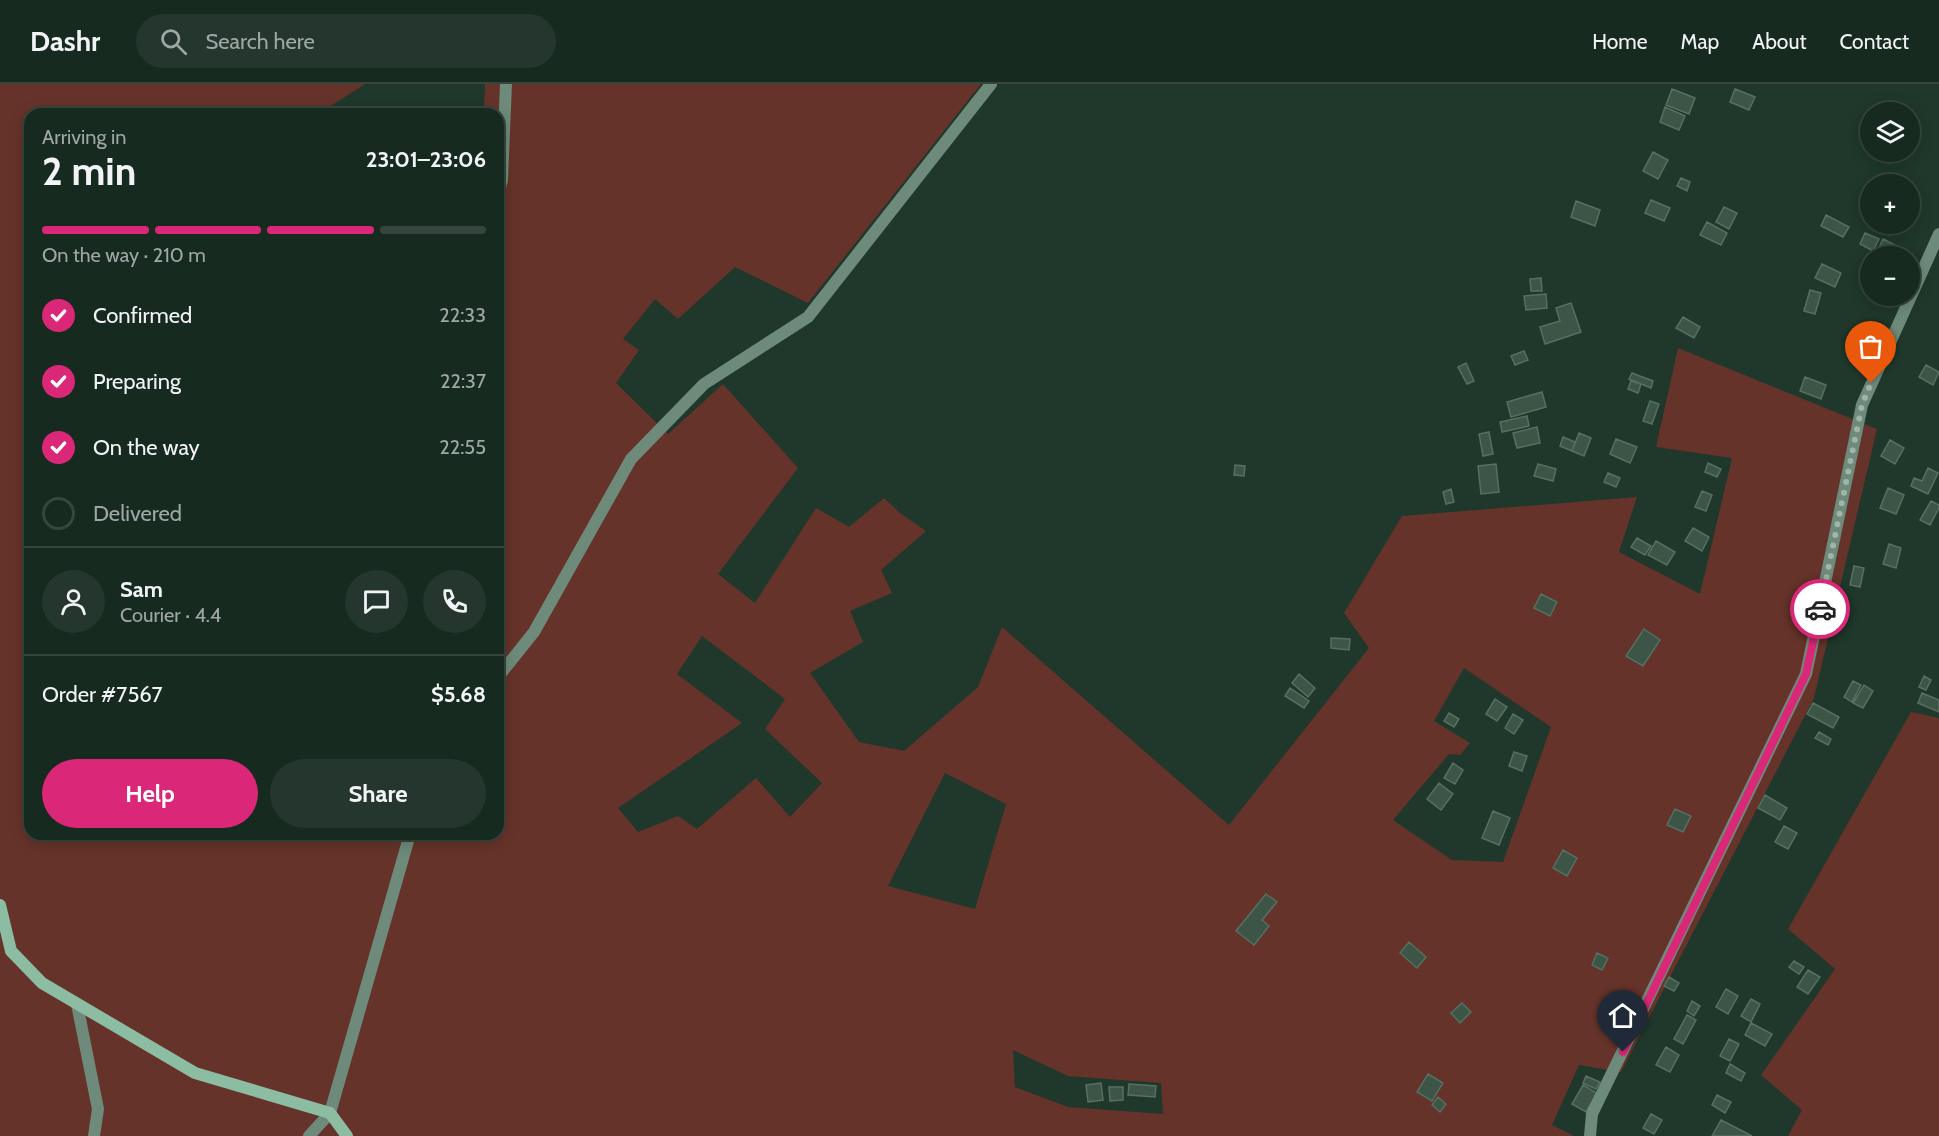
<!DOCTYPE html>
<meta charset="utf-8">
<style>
body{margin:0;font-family:Cabin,sans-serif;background:#24362d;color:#f1f3f6;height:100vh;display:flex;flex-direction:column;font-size:22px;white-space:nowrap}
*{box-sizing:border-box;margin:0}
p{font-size:20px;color:#9ea7a5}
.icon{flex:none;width:33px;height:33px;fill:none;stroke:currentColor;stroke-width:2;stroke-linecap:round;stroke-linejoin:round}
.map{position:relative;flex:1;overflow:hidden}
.panel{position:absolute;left:24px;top:24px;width:480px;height:732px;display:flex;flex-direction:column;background:#172a20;border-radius:18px;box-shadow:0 3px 15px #0003,0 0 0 2px #36463e}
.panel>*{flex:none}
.fabs{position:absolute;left:1860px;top:18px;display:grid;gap:12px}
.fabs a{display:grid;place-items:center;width:60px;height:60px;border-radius:50%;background:#172a20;box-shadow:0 3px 15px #0003,0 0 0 2px #36463e;font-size:30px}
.pin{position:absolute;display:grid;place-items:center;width:51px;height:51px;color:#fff;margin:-62px -26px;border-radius:50% 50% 50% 0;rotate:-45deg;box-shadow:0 0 6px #0007}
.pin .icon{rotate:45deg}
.courier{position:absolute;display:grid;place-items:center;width:60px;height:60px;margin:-30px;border:4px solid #db2777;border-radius:50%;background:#fff;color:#222;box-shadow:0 2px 8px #0007}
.summary em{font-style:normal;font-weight:700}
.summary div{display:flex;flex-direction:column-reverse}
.summary{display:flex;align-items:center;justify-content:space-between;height:102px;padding:0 18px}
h1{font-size:39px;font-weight:700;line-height:45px}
.bar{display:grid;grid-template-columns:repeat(4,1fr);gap:9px 6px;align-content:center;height:72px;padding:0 18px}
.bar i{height:8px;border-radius:4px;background:#36463e}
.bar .current{background:#db2777}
.bar p{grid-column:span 4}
.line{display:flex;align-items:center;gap:15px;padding:0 18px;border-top:2px solid #36463e}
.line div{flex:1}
.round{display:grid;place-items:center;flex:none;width:63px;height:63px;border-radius:32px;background:#24362d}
ol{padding:0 18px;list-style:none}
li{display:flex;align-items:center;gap:18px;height:66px}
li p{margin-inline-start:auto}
li .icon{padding:6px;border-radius:50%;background:#db2777;color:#fff;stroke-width:4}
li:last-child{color:#9ea7a5}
li i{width:33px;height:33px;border:3px solid #36463e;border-radius:50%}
.primary-button{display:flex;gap:12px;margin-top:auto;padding:12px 18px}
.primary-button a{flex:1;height:69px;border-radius:36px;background:#db2777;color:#fff;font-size:24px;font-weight:700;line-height:69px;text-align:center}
.primary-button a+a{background:#24362d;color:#f1f3f6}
header{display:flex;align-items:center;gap:36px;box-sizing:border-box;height:84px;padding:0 30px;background:#172a20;border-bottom:2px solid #36463e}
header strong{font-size:28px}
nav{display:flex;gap:33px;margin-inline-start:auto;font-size:21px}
.search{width:420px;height:54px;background:#24362d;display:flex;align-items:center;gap:15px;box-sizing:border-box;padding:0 21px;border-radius:33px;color:#9ea7a5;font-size:22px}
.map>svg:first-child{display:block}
.green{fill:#653329;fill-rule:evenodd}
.building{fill:#3c5547;stroke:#556f60;stroke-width:1.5}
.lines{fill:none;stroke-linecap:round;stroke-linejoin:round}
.street{stroke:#6d8a7a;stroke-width:12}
.secondary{stroke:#8cbda3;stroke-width:12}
.done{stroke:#a1b4a9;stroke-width:6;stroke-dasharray:0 10.8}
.route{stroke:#db2777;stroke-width:8}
</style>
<header>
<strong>Dashr</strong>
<div class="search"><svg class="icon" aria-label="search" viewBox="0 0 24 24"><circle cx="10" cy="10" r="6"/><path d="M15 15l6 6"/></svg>Search here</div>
<nav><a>Home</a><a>Map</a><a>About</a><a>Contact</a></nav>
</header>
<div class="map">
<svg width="1939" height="1052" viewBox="0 0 1939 1052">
<rect width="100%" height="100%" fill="#1f382b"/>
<!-- green -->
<path class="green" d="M0,0h365l-39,25 -2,5h-294v720h468v-720h-14l1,-30h496l-173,219 -73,-36 -57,52 -23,-20 -32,40 16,11 -23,33 52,51 55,-50 75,84 -80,106 37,29 61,-95 33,19 35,-29 16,15 26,18 -45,39 11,23 -42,18 13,31 -53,31 49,69 45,9 74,-64 24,-60 227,198 140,-177 -25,-35 58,-97 235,-19 -18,55 81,42 32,-136 -76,-11 22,-99 199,81 -63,269 -193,374 -42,-7 -27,60 22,11h-1574zM702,552l83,63 -20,30 57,54 -32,34 -34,-39 -59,51 -19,-13 -40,16 -20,-24 124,-85 -65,-49zM1464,584l87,59 -48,135 -51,-2 -59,-40 56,-66 11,1 10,-12 -36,-22zM945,689l61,31 -31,105 -87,-23zM1013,966l55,26 93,7 2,31 -95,-7 -53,-20z
M1911,628l28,6v418h-151l14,-26 -41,-35 74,-106 -47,-40z"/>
<!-- building -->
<path class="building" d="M1672,5l23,9 -6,16 -23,-9z
M1735,5l20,8 -6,13 -19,-8z
M1665,23l20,9 -6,14 -19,-8z
M1653,68l15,8 -10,19 -15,-8z
M1681,94l9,4 -3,9 -10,-5z
M1651,116l19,8 -6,13 -19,-8z
M1576,117l24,9 -5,16 -24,-9z
M1724,123l13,6 -8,16 -13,-7z
M1826,131l23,12 -6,10 -22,-11z
M1707,138l20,11 -6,12 -21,-10z
M1865,149l14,6 -6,12 -13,-7z
M1883,155l26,13 -2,4h-26l-5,-2z
M1822,180l19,9 -6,14 -20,-9z
M1541,194l1,13h-11l-1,-12z
M1810,206l11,3 -6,21 -11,-3z
M1546,210l1,14 -21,2 -2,-14z
M1571,219l10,29 -36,12 -5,-17 20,-6 -4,-13z
M1683,233l17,10 -6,11 -18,-10z
M1524,267l4,9 -13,5 -4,-9z
M1466,279l8,18 -7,3 -9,-17z
M1926,281l13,7 -6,13 -14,-8z
M1632,289l21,8 -2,7 -22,-9z
M1805,293l21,8 -5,14 -21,-8z
M1631,297l10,3 -3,9 -10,-4z
M1542,308l4,15 -35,10 -4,-15z
M1650,317l9,3 -7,20 -9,-3z
M1527,332l2,10 -27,6 -2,-10z
M1537,343l3,16 -23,5 -4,-15z
M1489,348l4,22 -10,2 -4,-22z
M1579,349l12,5 -7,18 -12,-5z
M1563,353l12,5 -3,9 -12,-5z
M1616,355l21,8 -7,16 -20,-9z
M1890,356l14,8 -9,16 -14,-8z
M1708,379l13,6 -4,8 -12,-5z
M1496,380l3,28 -18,2 -3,-28z
M1538,380l18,5 -3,12 -19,-5z
M1235,381l10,1 -1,10 -10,-1z
M1928,384l10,5 -10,21 -17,-8 3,-8 8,3z
M1608,389l12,5 -4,9 -12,-5z
M1888,404l16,7 -8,19 -16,-6z
M1451,405l3,13 -8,2 -3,-12z
M1702,407l10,4 -6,16 -11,-4z
M1931,417l8,4v3l-9,17 -10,-5z
M1693,444l16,9 -7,14 -17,-10z
M1637,454l14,8 -6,9 -14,-8z
M1656,457l19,11 -8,13 -19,-10z
M1889,460l12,4 -5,20 -13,-4z
M1854,482l10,2 -4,19 -10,-2z
M1541,510l16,8 -7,14 -16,-8z
M1644,545l16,11 -17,26 -17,-10z
M1331,554l19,1 -1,11 -18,-2z
M1299,590l16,14 -7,9 -16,-14z
M1924,592l7,4 -5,10 -7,-3z
M1853,597l8,4 -9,17 -8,-5z
M1864,601l9,6 -10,17 -10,-5z
M1290,604l19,13 -5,7 -19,-12z
M1922,609l17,7v12l-21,-9z
M1495,615l12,8 -10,14 -11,-7z
M1813,619l26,14 -6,11 -26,-14z
M1449,629l10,6 -5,8 -10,-6z
M1513,630l10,6 -9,14 -9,-6z
M1819,648l12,7 -3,6 -13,-7z
M1514,668l13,4 -5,15 -13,-5z
M1453,679l10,7 -8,14 -11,-6z
M1439,699l14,11 -12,16 -14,-11z
M1765,711l22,13 -7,12 -22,-12z
M1675,725l16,7 -8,16 -16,-7z
M1493,727l17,7 -11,27 -17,-7z
M1784,742l13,7 -9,16 -13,-7z
M1563,766l14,8 -10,18 -14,-8z
M1266,810l11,8 -15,18 7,6 -15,19 -18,-14z
M1409,858l17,15 -9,11 -17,-15z
M1597,869l11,5 -6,12 -10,-5z
M1794,877l10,6 -5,7 -10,-7z
M1808,886l12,7 -12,17 -11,-7z
M1669,893l10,6 -5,8 -10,-5z
M1726,905l12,7 -10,18 -12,-7z
M1751,915l9,5 -9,18 -10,-6z
M1692,917l8,5 -6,10 -7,-5z
M1462,919l9,9 -11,11 -9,-10z
M1687,931l9,5 -13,24 -9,-5z
M1751,939l21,11 -7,12 -20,-11z
M1729,955l10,5 -9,17 -10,-5z
M1666,963l13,8 -9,17 -14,-7z
M1730,980l15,9 -4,8 -15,-8z
M1428,990l15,9 -11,18 -15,-9z
M1586,992l14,6 -4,7 -13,-6z
M1101,999l2,17 -15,2 -2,-17z
M1129,1000l27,2 -1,11 -27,-2z
M1583,1001l14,8 -11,19 -14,-8z
M1109,1003h14v13l-13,1z
M1717,1011l14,7 -6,11 -13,-8z
M1438,1013l8,7 -6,8 -8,-7z
M1651,1030l11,6 -8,14 -11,-6z
M1721,1036l31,16h-40z"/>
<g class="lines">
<!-- street -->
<path class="street" d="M498,110l4,-14 4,-96
M498,593l36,-45 97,-173 73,-75 104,-67 183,-233
M77,920l21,105 -4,27
M309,1052l21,-23 80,-279
M1590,1052l2,-22 214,-440 56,-269 77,-171"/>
<!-- secondary -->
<path class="secondary" d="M0,821l11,46 31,32 153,90 135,40 17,23"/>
</g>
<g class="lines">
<!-- done -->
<path class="done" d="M1820,525l42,-204 9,-22"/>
<!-- route -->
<path class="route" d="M1623,968l183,-378 14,-65"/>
</g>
</svg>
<div class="fabs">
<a><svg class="icon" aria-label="layers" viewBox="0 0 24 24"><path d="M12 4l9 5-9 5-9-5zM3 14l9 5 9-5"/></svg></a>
<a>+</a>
<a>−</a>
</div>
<div class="pin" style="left:1871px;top:299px;background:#ea580c"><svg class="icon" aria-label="bag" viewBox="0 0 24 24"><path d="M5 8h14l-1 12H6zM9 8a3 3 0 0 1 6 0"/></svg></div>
<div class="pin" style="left:1623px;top:968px;background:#1f2937"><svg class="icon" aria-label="home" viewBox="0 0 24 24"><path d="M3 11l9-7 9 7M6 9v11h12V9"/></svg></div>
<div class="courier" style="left:1820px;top:525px"><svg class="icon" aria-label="car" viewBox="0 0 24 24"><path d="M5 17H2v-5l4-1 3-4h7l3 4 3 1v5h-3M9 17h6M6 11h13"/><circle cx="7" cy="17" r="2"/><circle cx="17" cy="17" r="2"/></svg></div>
<section class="panel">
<div class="summary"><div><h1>2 min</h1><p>Arriving in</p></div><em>23:01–23:06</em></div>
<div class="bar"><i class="current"></i><i class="current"></i><i class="current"></i><i></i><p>On the way · 210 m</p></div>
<ol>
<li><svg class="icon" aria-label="check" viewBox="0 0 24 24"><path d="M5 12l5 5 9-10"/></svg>Confirmed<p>22:33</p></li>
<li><svg class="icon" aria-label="check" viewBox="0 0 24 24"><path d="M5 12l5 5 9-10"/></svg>Preparing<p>22:37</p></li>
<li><svg class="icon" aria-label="check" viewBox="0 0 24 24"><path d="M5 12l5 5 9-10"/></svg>On the way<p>22:55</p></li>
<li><i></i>Delivered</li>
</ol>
<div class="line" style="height:108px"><a class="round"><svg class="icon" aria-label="person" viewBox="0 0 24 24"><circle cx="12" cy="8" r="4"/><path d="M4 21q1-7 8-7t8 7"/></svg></a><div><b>Sam</b><p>Courier · 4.4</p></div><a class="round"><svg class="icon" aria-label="chat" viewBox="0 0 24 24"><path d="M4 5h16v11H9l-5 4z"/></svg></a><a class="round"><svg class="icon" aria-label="phone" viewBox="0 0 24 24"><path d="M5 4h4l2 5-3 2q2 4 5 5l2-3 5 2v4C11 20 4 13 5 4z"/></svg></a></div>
<div class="line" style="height:78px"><div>Order #7567</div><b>$5.68</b></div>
<div class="primary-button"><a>Help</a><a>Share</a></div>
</section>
</div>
